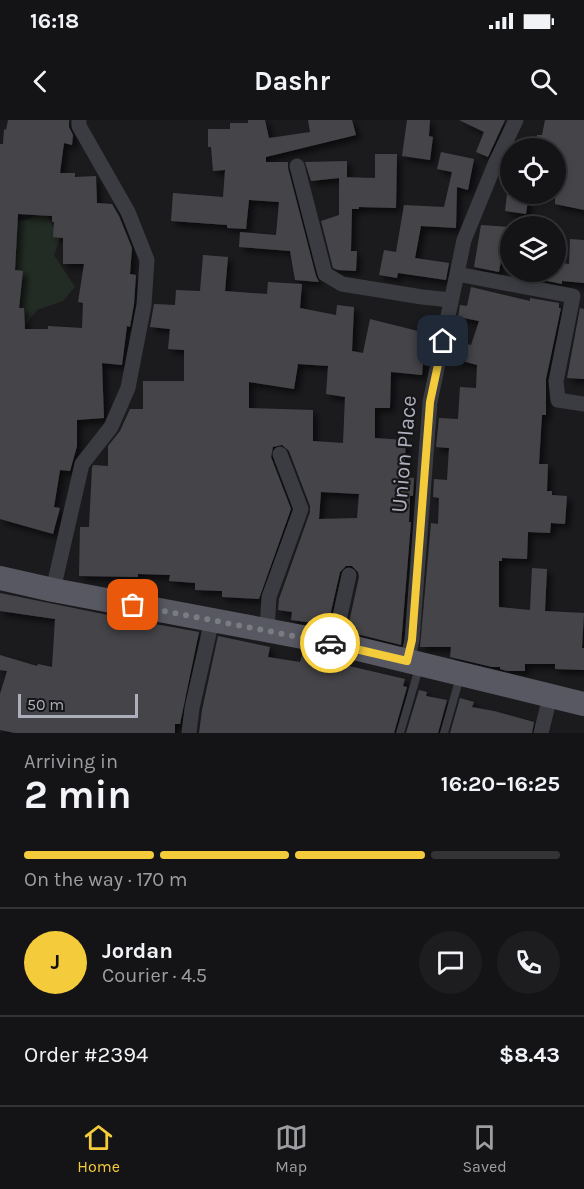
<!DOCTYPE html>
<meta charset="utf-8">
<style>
body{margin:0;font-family:Karla,sans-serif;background:#1d1d1f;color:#f1f3f6;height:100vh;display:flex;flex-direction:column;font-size:22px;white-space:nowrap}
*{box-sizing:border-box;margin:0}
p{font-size:20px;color:#9d9ea1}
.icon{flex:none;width:33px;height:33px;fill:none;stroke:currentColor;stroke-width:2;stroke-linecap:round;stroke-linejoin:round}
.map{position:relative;height:613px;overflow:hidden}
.details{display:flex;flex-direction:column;background:#141416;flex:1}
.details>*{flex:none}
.controls{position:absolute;left:500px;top:18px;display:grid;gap:12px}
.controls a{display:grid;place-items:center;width:66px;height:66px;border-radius:50%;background:#141416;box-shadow:0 3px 9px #0003,0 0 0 2px #333335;font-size:30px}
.scale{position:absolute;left:18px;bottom:15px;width:120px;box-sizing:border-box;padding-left:6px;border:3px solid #adb0bc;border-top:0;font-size:16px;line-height:21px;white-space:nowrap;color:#adb0bc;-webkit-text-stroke:4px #161518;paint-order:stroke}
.pin{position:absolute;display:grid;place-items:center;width:51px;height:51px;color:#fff;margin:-26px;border-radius:12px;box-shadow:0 3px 9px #0006}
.courier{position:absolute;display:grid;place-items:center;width:60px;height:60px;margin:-30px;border:4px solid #f4cb3b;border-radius:50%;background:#fff;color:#222;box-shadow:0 2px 8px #0007}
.summary em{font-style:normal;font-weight:700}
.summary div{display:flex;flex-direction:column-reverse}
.summary{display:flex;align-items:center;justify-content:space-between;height:102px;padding:0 24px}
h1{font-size:39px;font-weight:700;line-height:45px}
.bar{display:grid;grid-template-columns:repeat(4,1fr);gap:9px 6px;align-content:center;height:72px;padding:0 24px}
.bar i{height:8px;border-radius:4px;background:#333335}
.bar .active{background:#f4cb3b}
.bar p{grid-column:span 4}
.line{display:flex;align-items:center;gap:15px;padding:0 24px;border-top:2px solid #333335}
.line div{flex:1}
.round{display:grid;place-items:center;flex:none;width:63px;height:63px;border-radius:32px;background:#1d1d1f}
.status{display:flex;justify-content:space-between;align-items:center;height:42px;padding:0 30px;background:#141416;direction:ltr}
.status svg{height:16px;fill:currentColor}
header{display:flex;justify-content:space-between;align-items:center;height:78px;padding:0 24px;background:#141416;font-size:27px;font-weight:700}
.menu{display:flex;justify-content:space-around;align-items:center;height:84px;border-top:2px solid #333335;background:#141416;font-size:16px;color:#9d9ea1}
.menu a{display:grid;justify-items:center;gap:3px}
.menu .active{color:#f4cb3b}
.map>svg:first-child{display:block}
.green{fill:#222b24}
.building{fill:#45454a;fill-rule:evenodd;filter:url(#shadow)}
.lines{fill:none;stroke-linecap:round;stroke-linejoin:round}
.service{stroke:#3b3c42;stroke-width:8}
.minor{stroke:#3b3c42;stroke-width:15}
.primary{stroke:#575861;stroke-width:24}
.done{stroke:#7a7c84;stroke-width:6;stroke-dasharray:0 10.8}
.route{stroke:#f4cb3b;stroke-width:8}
.labels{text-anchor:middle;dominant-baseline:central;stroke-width:4.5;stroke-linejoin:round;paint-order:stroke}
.street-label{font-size:22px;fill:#adb0bc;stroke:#161518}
</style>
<div class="status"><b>16:18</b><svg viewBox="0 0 49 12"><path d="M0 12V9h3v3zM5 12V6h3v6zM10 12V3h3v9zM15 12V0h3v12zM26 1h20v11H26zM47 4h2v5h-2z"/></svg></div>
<header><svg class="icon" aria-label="back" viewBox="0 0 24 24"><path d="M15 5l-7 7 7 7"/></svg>Dashr<svg class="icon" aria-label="search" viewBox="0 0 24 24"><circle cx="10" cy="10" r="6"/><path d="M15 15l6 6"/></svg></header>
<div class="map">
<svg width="584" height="613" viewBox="0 0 584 613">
<defs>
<filter id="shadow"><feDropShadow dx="4.5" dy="4.5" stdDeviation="3" flood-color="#0009"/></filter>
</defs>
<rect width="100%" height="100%" fill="#1b1a1d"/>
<!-- green -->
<path class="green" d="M39,91l7,2 14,26 -6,16 21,32 -12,14 -26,9 -13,17h-24v-103l30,-5z"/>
<!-- building -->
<path class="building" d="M8,0h61v7l4,8 -1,10 -8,-2 -4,30h15v4l21,-1 1,27 15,1 7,12 13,32 -2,26 6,1 -2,29 -4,23 -3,-1 -5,39 -20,-2 2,55 -27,2v26l-7,25 -10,-1 -6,37 6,1 -7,26 -53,-15v-375h3l1,-15 2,1zM18,94l34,2v6h2l-1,15 10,1v26h21l-6,38 5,1 -1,25 -34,-2v3h-23l-1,-21h-5l4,-37 -8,-1z
M248,0h17l4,18 41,-6 -2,-12h44l4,15 -90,22v5h22v6l28,108 3,6 -24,-2 -5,-29 -51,-4 1,-15 36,3 3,-33 -30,-2 -3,29 -19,-1v-3l-56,-4 2,-28 50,4 2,-27 -12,1 -2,-24h-3v-18h22v-6h18z
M407,0h23l-1,16 4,1 -3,23 -28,-4z
M459,0h46l-17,37 -12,-5 8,-20z
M545,0h39v90l-29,-6v-56h-20l2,-13h5z
M441,32l33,7 -6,31 -11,-3 -1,41 -35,-2 -6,32 34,5 -3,17 -48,-7 -1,5 -18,-3 5,-25 12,2 8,-47 40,2 8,-35 -15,-3z
M375,34h22l-1,54 -37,-1v2h-7l-1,42h6l-1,20 -18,-1 -5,-2 -12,-47 18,-6v-37l-28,3 -6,-19 42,-1v16h-6l34,1z
M507,74h22l-3,20 -21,-3z
M481,105l29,2 -2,22h-5l-4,23 -25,-5z
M570,119l14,1v43l-22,-2v3l-29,-6 1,-6h21v-10l14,2z
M203,135l25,2 -3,34 42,3 1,-12 34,2 -2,24 36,7 1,-10 17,2 -2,44 11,2 7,-34 56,14 -4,42 -31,-3 -1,36h-15v30l31,2 -2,37 10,1 -1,18h-3l-1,26h2l-10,123 -44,-11v-6l-9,-1 11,-50 -1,-5 -6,-6h-6l-6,6 -12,53 -37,-5 1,-8 -14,-2 1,-11 31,-87v-6l-21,-55 -7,-6 -9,2 -2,10 20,52 -32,90 -37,-2v-6l-27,-1v-7l-26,-2 1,-6 -32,-1v3l-59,-1 1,-49h9l3,-59 1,-3 15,1v-20l12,-15 10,-22h13v-28h41v-31l-16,-1 2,-20 -20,-2 4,-23 21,1 1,-15 24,1zM298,244l30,2 -2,28 19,3 -2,46 -30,-2v-31l-64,-2v-26l45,7zM321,372l38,2 -2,24 -38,1z
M471,167l59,14v-3l29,5v5h2l-15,71v36h-4l-3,49h9l-1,27h5v4l15,1 -2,28 -14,-1 -1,10 -22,-1 -1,27 -25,-1v3h-3v46l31,3 2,-42 15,1 -2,42 39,2 -2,35h2v22l-29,-1v-5h-30v7h-18l-7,-2v-2h-8l-42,-10 1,-10h-31l11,-124 7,1 1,-26 -6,-1 1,-18 13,1 2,-32 -13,-1 3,-29 19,1 2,-32 16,1 1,-23 -22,-6 5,-17 11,3 8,-24 -21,-4 2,-12 7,1z
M580,188l4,1v70l-17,-1z
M0,473l118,24v3l26,4v-2l55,10 -19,92h-5v9h-160l-15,-3v-36l7,-23 -7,-1v-15l37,11 1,-2 14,3 3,-48 -55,-8z
M218,516l52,11 -2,10 32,5 2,-7 103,24 -2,7 4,1 -13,46h-195l3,-23z
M419,570l8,2 -1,4 21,4 -9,33h-32z
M460,578l14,4 -2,5 22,4 40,11 -2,11h-82z"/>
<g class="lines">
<!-- service -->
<path class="service" d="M400,613l19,-65
M444,613l16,-56"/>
<!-- minor -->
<path class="minor" d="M297,46l28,108 17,10 80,13 29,3
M457,154l116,22 -17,85 2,19 26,4
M53,470l29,-126 29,-37 17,-39 16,-83 3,-45 -19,-48 -49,-86v-6
M267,510l2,-33 32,-88 -21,-55
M334,523l15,-68
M407,541l5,-21 18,-238 34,-162 31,-76 21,-44
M189,613l3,-25 20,-88
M541,613l9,-36"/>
<!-- primary -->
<path class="primary" d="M0,458l53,12 281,53 250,61"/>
</g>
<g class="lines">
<!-- done -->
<path class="done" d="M133,485l197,38"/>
<!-- route -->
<path class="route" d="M330,523l77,18 5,-21 18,-238 13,-61"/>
</g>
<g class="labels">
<!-- street labels -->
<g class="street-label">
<text transform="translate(404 334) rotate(-85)">Union Place</text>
</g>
</g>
</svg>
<div class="controls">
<a><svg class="icon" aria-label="locate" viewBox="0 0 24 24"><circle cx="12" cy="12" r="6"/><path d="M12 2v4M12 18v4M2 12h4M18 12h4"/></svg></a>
<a><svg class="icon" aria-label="layers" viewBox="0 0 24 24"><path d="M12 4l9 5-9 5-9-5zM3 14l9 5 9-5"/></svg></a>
</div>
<div class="scale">50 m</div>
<div class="pin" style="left:133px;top:485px;background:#ea580c"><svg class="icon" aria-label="bag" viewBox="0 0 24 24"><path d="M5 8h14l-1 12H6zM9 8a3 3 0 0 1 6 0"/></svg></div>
<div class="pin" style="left:443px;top:221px;background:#1f2937"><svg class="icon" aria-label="home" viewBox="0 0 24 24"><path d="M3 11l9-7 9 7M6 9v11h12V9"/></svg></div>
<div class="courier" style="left:330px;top:523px"><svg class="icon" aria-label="car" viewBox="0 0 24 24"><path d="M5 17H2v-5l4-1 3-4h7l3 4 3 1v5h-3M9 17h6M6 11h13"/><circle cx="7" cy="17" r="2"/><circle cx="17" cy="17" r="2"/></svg></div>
</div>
<section class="details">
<div class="summary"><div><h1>2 min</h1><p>Arriving in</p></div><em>16:20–16:25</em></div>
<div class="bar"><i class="active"></i><i class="active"></i><i class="active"></i><i></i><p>On the way · 170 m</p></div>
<div class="line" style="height:108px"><b class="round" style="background:#f4cb3b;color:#111">J</b><div><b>Jordan</b><p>Courier · 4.5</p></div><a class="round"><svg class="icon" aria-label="chat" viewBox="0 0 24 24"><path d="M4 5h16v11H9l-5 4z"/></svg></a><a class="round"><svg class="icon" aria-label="phone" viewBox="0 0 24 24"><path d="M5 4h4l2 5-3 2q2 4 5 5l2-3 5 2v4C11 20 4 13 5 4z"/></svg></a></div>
<div class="line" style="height:78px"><div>Order #2394</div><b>$8.43</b></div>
</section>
<nav class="menu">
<a class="active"><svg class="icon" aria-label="home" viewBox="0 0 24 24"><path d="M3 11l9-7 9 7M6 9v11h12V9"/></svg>Home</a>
<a><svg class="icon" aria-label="map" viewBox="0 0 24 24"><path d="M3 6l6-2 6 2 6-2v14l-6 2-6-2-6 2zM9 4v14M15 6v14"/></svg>Map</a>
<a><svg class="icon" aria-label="saved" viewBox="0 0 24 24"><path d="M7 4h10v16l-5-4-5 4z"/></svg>Saved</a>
</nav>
